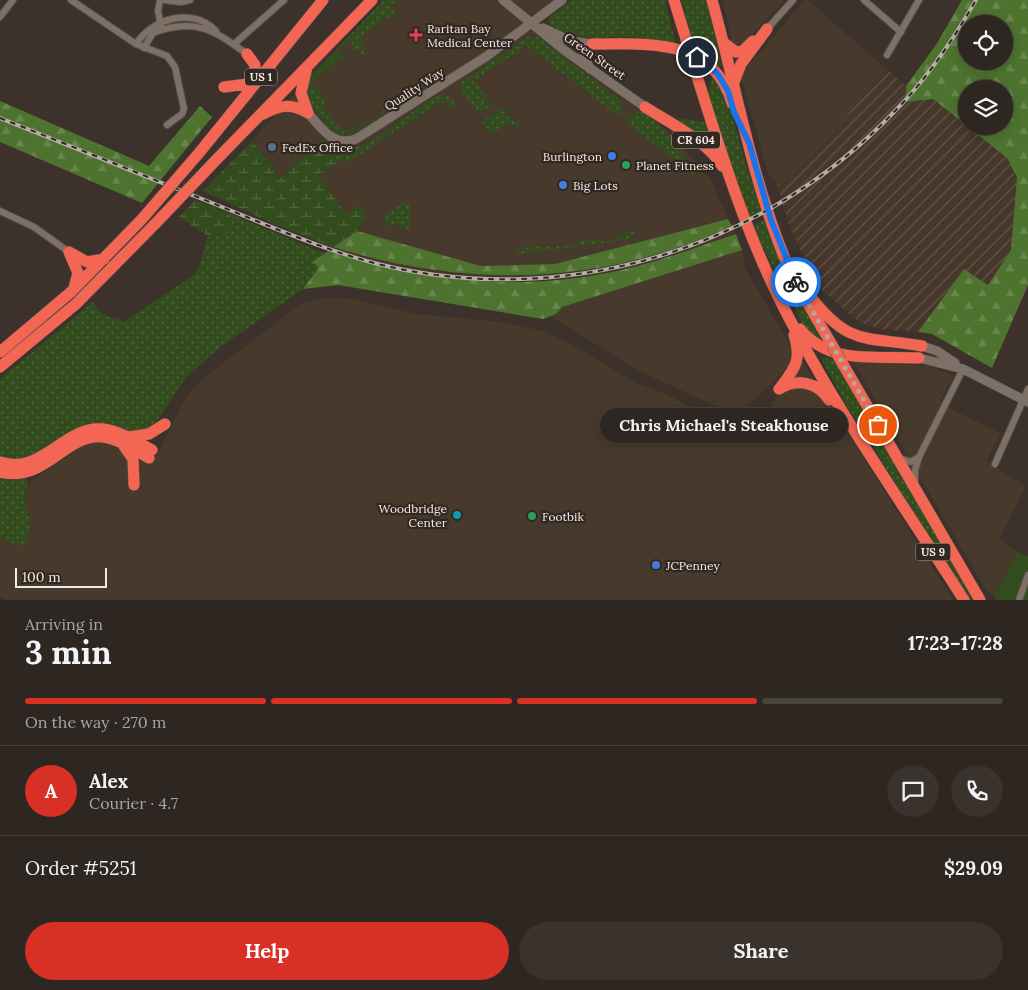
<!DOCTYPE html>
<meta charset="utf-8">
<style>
body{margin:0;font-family:Lora,serif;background:#3a322d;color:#f1f3f6;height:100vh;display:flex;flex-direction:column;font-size:19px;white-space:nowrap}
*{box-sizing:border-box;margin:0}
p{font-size:16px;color:#a7a5a5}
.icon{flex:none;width:28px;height:28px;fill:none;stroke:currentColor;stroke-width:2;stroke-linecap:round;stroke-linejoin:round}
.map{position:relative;height:600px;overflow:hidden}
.drawer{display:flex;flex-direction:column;background:#2e2620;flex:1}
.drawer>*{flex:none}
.controls{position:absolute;left:958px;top:15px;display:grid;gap:10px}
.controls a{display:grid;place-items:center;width:55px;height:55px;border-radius:50%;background:#2e2620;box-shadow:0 2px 12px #0003,0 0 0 1px #49433e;font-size:25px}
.scale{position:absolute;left:15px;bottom:12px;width:92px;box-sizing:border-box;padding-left:5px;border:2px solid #f0e9e4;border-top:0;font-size:14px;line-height:18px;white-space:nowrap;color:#f0e9e4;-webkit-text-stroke:4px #332821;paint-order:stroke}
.pin{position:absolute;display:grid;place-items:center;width:42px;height:42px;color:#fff;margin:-21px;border:2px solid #fff;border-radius:50%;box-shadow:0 1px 5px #0007}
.courier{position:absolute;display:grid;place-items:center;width:50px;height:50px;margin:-25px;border:4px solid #1a73e8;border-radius:50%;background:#fff;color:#222;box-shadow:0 1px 6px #0007}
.bubble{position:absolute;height:35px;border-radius:18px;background:#2e2620;box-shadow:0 2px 12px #0003,0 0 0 1px #49433e;font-size:16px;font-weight:700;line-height:35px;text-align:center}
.overview em{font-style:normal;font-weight:700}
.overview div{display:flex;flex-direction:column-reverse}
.overview{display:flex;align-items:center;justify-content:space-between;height:85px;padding:0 25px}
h1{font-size:32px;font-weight:700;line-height:38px}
.bar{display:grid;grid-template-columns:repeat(4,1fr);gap:8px 5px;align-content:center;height:60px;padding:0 25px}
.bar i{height:6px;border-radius:4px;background:#49433e}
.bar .current{background:#d93025}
.bar p{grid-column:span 4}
.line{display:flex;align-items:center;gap:12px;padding:0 25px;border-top:1px solid #49433e}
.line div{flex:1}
.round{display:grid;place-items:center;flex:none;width:52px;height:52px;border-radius:26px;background:#3a322d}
.action{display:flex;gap:10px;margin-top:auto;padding:10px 25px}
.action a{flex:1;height:58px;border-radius:30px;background:#d93025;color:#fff;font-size:20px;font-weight:700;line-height:58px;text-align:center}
.action a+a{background:#3a322d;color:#f1f3f6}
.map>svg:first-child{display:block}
.commercial{fill:#473a2c}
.industrial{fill:url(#industrial-furrows)}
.built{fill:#47372b}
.grass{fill:url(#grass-dots)}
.forest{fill:url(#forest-firs);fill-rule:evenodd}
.wetland{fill:url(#wetland-marsh)}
.green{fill:#334c1e}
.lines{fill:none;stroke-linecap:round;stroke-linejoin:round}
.street-casing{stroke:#595049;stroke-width:8}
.secondary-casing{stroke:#595049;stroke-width:10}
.highway-casing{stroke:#595049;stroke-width:12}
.street{stroke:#7d7067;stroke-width:6}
.secondary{stroke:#7d7067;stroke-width:9}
.highway{stroke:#f26653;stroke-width:11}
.rail-casing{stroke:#b5ada7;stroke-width:4}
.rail{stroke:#332821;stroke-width:2;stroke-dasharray:5.5;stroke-linecap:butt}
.highway-bridge-casing{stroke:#595049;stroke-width:12;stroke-linecap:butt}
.highway-bridge{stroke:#f26653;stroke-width:11}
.done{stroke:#b1a9a3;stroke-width:5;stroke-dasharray:0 9}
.route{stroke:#1a73e8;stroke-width:6}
.health-dot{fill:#e0444e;stroke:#332821;stroke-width:2}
.service-dot{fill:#5c6f8a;stroke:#332821;stroke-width:2}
.shop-dot{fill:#3f7fe0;stroke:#332821;stroke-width:2}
.leisure-dot{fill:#2e9e5b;stroke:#332821;stroke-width:2}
.culture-dot{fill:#0f9aa8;stroke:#332821;stroke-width:2}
.labels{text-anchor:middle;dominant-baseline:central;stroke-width:4.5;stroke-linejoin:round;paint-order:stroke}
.shield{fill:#332821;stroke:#b7afaa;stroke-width:1}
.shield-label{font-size:11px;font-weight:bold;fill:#f0e9e4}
.poi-label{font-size:12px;fill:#f0e9e4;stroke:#332821;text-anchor:start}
.street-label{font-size:12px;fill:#f0e9e4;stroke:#332821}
</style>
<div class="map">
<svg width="1028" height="600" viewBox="0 0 1028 600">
<defs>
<pattern id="industrial-furrows" width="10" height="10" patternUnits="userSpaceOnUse" patternTransform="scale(1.25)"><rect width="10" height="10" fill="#47372b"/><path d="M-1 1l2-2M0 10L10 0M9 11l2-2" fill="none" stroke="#62544a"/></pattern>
<pattern id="grass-dots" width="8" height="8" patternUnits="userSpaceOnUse" patternTransform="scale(1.25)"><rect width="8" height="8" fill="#334c1e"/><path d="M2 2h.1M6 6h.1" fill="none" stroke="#51663f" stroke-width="1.8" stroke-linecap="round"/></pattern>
<pattern id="forest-firs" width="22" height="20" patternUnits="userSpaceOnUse" patternTransform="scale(1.25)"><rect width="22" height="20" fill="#4e732f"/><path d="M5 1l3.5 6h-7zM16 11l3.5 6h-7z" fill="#68874d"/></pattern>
<pattern id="wetland-marsh" width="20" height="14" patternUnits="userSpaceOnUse" patternTransform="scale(1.25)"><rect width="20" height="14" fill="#334c1e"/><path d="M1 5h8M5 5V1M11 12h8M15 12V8" fill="none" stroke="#51663f"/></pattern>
</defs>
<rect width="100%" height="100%" fill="#3d322b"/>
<!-- commercial -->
<path class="commercial" d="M386,0h168l-33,22 151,112 39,46 17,39 -173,45 -74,2 -124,-35 10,-14 -22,-3 -26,-39 18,-12 -17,-22 -39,37 -29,-37 60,-66z
M725,0h59l-40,44h-11l-10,-42z
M805,0h3l77,68 -75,94 -33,23 -9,-12 -26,-93 2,-9z
M742,250l3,18 52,90 -59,58 -101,-46 -86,-54 11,-9z
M323,298h24l70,16 83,8 43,9 30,14 63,38 25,9 107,52 5,-10 -7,-23 36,-50 151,239h-946l-7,-3v-58l24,8 7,-21 -7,-29 4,-13 59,-41 17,-1 50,19 31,-62 16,-19 101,-77z
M853,361l75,5 26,9 -14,25 13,10 47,23 -14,28 40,25 -27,53 18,13 -23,45 -7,-5z"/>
<!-- industrial -->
<path class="industrial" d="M885,68l21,18v16l27,-3 74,59 10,19 -6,73 -23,35 -24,-16 -46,63 -39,-3 -20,-7 -42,-36 -29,-64 -11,-37 33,-23z"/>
<!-- built -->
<path class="built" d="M732,226l4,8 -103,33 -33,7 -68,7 -34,1 -64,-5 -51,-9 -55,-17 5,-4 45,13 72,13 70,3 38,-2 67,-11 83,-26z"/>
<!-- grass -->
<path class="grass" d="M384,0h15l-11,6 10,6 -8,7 -4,-2 -25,21 4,15 -2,3 -6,-7 -5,2 -2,-5 3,-4 -2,-2 -13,11 1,6 -28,25 15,20 -4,8 15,17 14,8 -15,-1 -11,-8 1,-4 -22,-25 4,-18z
M572,0h93l11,45c-11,-3 -23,-6 -34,-7 -39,-5 -52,9 -92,-13l-2,-7z
M682,0h24l16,65 -3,2 -25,-16z
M528,37h9l84,64 1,12 -5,2 -59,-45 -4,3 2,-5 -30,-22 -51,34 16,26 -13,7 -16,-22v-9z
M713,75l18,35 14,52 17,49 -13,7 -42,-122z
M443,94l9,5 4,7 -4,3 -4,-6 -8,-1 -93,61 -3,-4 -7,4 -17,-22 2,-2c37,34 85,-33 121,-45z
M502,108l5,2 -2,5 9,7 4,-3 3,3 -3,4 -11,-1 -17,8 -7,-10 1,-3z
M641,110c19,9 42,46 55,63l-1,3 -67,-52 -1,-4 10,-9z
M679,118l26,4 9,29 -35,-29z
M407,201l3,3 -1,26 -15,-7 -2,4 -5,-1 -5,-9z
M231,214l93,39 -12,9 7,5 -16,22 -84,59 -32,28 -35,52 -110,24 -28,10 -14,-5v-78l93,-77c7,12 12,16 26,16l3,5 71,-47 6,-9 9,-31 21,-3z
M766,219l63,128 -20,-11 -57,-110z
M629,230l5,2v4l-8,4 -108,14 -1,-6 62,-3v-4l39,-2z
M820,357l16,2 137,241h-4l-122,-194z
M26,476l2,8 -4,13 7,29 -7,21 -24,-8v-61z"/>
<!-- forest -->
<path class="forest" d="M962,0h66v285l-36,83 -60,-34 -14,-2 46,-63 24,16 23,-35 6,-73 -10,-19 -40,-32h37v-37h-38v36l-33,-26 -27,3v-16l30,-41zM966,24h38v37h-38z
M0,101l149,65 51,-60 12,11 -70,86 -142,-61z
M728,219l4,7c-130,60 -263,63 -399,21l24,-16 124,35 74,-2z
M736,234l6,16 -180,57 -6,7 -13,5 -205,-34 -35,4 16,-22 -7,-5 16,-11c87,29 182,40 273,23 46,-8 90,-25 135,-40z"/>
<!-- wetland -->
<path class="wetland" d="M252,141l29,37 39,-37 17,22 -18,12 26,39 14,-9 8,13 -10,13 -24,16 -57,-22 -73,-34z
M195,200l36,14 -2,19 -21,3 -29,-19z"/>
<!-- green -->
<path class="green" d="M340,54l6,3v4l-6,-2 -28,24 16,19 -6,6 2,2 16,17 11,5 32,-19 -1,-6 4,2 -2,6 -33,20 -14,-8 -15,-17v-3l4,-5 -15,-18z
M1017,552l11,4v44h-32l-2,-3z"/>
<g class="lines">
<!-- street casing -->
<g class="street-casing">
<path id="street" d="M71,0l65,44 31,12 8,11 9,42 -2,5 -15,11
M160,0l-2,11 3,15
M164,0l17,2 9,-2
M864,0l37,32
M0,17l13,-17
M767,29l26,-29
M136,44c16,-25 56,-38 80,-13
M234,44l50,-44
M144,48l9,-15c42,-16 61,-3 94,21
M887,55l32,-55
M0,211l34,16 35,25
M899,458l12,4 8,-5
M995,464l33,-75
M915,484v-14l4,-13 44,-88
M1019,600l9,-25"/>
</g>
<!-- secondary casing -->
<g class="secondary-casing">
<path id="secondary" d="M503,0l61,50 81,57
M543,28l28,13 21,3
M590,69l-6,-14 3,-7 5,-4
M308,113c14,16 25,34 48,26l131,-83 75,-56
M922,346l15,5 18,12
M919,358l44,11 65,33"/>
</g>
<!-- highway casing -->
<g class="highway-casing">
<path id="highway" d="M674,0l12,39
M712,0c24,86 39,176 73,259 13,30 31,58 47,86
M724,43l12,9 7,-1 10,-10
M592,44c55,0 121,-7 140,59
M307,67l-6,26 7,20
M695,70c24,76 47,152 82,224 52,107 123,205 187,306
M734,82l7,-18 26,-35
M224,87l32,-4 -1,-18 -8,-11
M645,107c23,15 64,35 77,59
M263,114c18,-9 27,-11 45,-1
M199,153l124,-153
M217,159l155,-159
M69,252l9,21 -4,15
M69,252l18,10 17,-3
M810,296c39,51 56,40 112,50
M800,329c30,37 76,26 119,29
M0,352l71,-60 71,-73
M841,361l139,239
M0,367l76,-63 79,-80
M780,388c15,-20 22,-27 14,-53
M779,389c18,-11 39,-7 50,11
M128,437l21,-3 16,-10
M124,446l9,13 1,26
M0,462c42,14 63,-36 103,-33 17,2 34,13 49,21
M0,472c46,11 65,-39 103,-35 16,2 32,13 46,21"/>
</g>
<!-- street -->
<use href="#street" class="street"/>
<!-- secondary -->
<use href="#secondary" class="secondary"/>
<!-- highway -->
<use href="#highway" class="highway"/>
<!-- rail casing -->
<g class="rail-casing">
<path id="rail" d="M0,118c74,29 148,59 222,89 50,20 100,42 152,56 187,48 387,-12 520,-151 33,-33 59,-72 82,-112"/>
</g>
<!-- rail -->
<use href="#rail" class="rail"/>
<!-- highway-bridge casing -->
<g class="highway-bridge-casing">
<path id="highway-bridge" d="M686,39l9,31
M142,219l57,-66
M155,224l62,-65
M832,345l9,16"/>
</g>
<!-- highway-bridge -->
<use href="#highway-bridge" class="highway-bridge"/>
</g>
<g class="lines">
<!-- done -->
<path class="done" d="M796,282l82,143"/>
<!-- route -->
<path class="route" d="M697,57l20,16 11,18 6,21 15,31 22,77 25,62"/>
</g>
<!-- markers -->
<path class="health-dot" d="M413.5 27.5h5v5h5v5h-5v5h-5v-5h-5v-5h5z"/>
<circle class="service-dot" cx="272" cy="147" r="5"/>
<g class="shop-dot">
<circle cx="612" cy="156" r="5"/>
<circle cx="563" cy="185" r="5"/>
<circle cx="656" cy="565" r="5"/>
</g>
<g class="leisure-dot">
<circle cx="626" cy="165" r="5"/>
<circle cx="532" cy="516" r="5"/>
</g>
<circle class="culture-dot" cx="457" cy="515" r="5"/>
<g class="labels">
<!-- shield labels -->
<g class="shield">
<rect x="245" y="68.5" width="32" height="17" rx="4"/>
<rect x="672" y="131.5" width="48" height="17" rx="4"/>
<rect x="915.5" y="543.5" width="35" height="17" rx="4"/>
</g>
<g class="shield-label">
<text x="261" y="77">US 1</text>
<text x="696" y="140">CR 604</text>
<text x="933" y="552">US 9</text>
</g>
<!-- poi labels -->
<g class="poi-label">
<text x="427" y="28">Raritan Bay<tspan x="427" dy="14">Medical Center</tspan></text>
<text x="282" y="147">FedEx Office</text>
<text x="602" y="156" text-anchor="end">Burlington</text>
<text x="636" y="165">Planet Fitness</text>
<text x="573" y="185">Big Lots</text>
<text x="447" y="508" text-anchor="end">Woodbridge<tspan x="447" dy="14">Center</tspan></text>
<text x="542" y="516">Footbik</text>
<text x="666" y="565">JCPenney</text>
</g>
<!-- street labels -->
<g class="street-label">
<text transform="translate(595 56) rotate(35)">Green Street</text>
<text transform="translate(414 89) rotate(-33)">Quality Way</text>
</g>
</g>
</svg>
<div class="controls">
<a><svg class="icon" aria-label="locate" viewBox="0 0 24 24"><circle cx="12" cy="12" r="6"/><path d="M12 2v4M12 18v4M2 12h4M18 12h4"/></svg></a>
<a><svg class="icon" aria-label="layers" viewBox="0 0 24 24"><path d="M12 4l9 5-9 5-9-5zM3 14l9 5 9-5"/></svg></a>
</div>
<div class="scale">100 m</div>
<div class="pin" style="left:878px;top:425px;background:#ea580c"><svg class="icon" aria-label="bag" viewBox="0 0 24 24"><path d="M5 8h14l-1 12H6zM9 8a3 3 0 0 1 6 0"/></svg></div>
<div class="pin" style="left:697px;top:57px;background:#1f2937"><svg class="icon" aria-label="home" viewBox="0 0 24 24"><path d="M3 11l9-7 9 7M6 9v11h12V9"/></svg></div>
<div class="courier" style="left:796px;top:282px"><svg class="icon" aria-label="bike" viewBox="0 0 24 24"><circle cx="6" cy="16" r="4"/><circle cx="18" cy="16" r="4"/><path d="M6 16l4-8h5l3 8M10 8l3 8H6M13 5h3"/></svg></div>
<div class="bubble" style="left:600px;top:408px;width:248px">Chris Michael's Steakhouse</div>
</div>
<section class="drawer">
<div class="overview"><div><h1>3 min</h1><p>Arriving in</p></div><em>17:23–17:28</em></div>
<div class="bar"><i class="current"></i><i class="current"></i><i class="current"></i><i></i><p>On the way · 270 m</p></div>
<div class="line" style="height:90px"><b class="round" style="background:#d93025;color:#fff">A</b><div><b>Alex</b><p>Courier · 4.7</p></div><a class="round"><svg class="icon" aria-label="chat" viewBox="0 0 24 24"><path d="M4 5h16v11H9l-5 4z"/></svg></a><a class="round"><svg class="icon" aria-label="phone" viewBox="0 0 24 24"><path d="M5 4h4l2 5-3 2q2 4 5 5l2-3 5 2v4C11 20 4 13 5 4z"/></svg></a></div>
<div class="line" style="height:65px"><div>Order #5251</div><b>$29.09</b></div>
<div class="action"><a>Help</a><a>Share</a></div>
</section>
